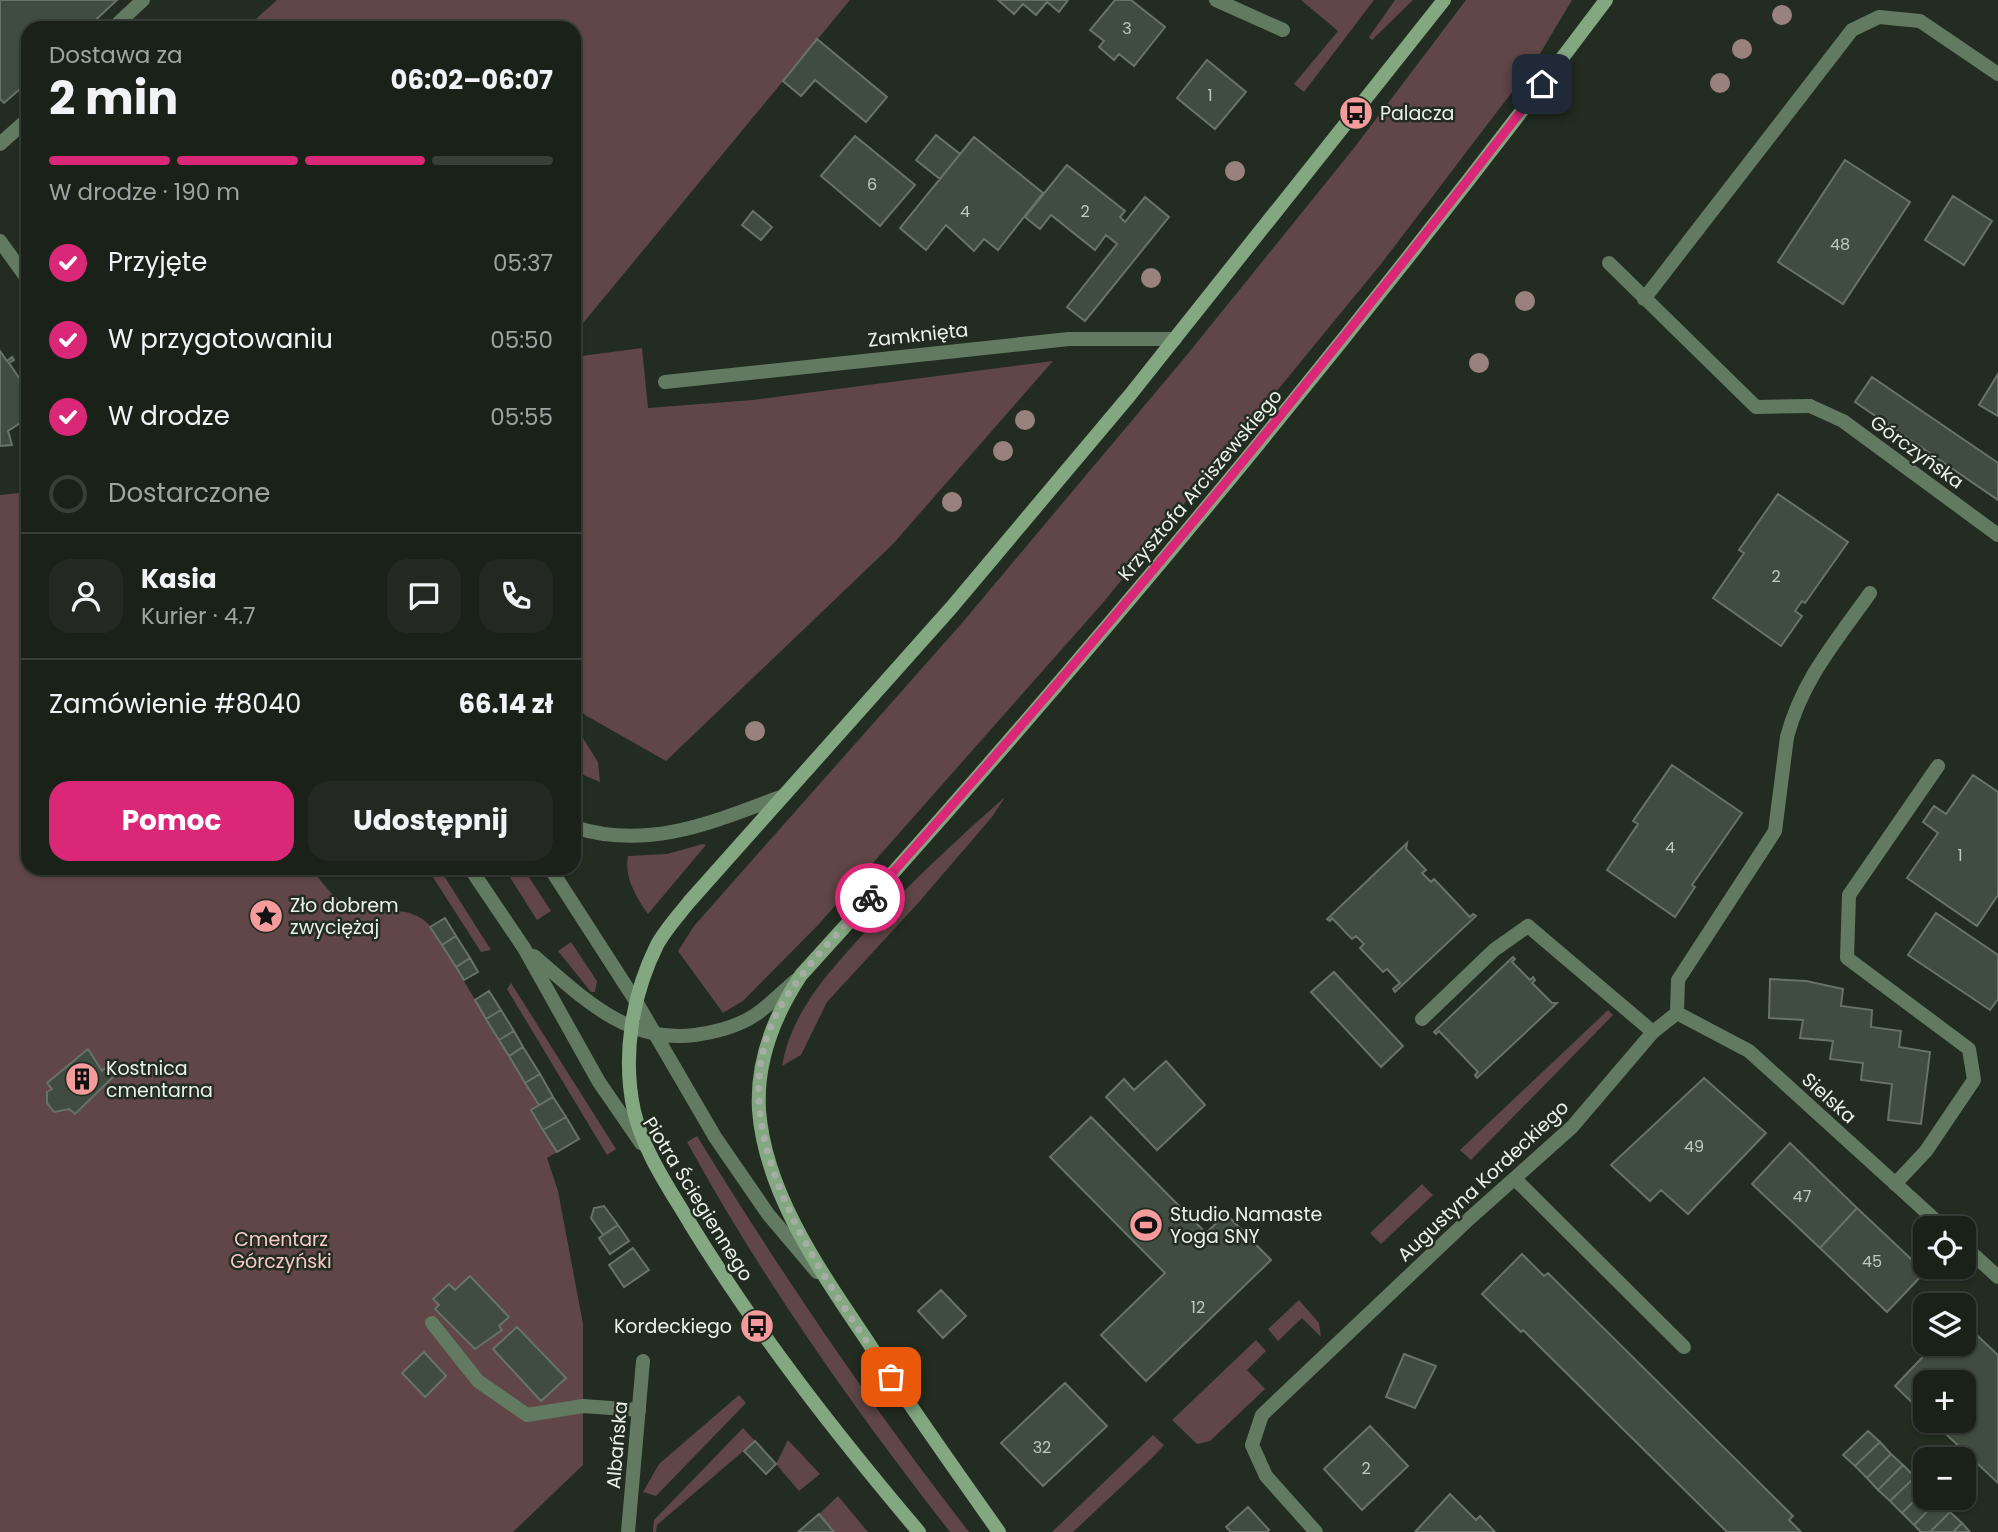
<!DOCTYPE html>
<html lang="pl">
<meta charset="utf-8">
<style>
body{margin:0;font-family:Poppins,sans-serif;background:#232922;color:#f1f3f6;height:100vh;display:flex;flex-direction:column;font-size:26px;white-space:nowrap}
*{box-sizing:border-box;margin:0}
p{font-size:23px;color:#9fa3a2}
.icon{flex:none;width:38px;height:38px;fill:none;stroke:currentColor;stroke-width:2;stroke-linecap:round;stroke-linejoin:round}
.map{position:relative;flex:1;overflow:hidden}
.side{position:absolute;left:21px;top:21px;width:560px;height:854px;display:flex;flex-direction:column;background:#1a2119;border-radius:21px;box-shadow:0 2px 5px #0004,0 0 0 2px #383e38}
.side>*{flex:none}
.tools{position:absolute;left:1913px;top:1216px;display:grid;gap:14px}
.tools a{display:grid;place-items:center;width:63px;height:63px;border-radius:14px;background:#1a2119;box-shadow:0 2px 5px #0004,0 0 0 2px #383e38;font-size:35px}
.pin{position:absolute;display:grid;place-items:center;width:60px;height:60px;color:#fff;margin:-30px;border-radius:14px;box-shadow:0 4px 10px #0006}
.courier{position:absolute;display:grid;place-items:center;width:70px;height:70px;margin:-35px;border:5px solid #db2777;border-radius:50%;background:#fff;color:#222;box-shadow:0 2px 9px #0007}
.head em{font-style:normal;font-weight:700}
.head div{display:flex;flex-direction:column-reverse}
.head{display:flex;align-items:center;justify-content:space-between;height:119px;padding:0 28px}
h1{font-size:46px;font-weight:700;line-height:52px}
.bar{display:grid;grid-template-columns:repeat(4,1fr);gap:10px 7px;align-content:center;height:84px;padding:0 28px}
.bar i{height:9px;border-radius:5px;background:#383e38}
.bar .active{background:#db2777}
.bar p{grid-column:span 4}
.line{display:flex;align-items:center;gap:18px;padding:0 28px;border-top:2px solid #383e38}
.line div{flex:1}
.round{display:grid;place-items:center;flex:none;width:74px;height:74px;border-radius:21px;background:#232922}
ol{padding:0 28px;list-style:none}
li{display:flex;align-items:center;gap:21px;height:77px}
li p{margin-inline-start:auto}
li .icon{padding:7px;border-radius:50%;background:#db2777;color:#fff;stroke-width:4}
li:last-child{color:#9fa3a2}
li i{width:38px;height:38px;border:4px solid #383e38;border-radius:50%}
.action{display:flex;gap:14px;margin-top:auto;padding:14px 28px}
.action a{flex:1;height:80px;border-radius:21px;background:#db2777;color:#fff;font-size:28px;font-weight:700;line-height:80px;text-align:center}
.action a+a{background:#232922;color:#f1f3f6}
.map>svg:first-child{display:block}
.green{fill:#604646}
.building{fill:#404c40;stroke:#677366;stroke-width:2}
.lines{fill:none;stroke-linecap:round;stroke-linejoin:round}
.service{stroke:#637a62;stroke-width:14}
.minor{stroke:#637a62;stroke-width:14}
.tertiary{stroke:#637a62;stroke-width:14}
.secondary{stroke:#83a881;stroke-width:14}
.tree{fill:#99827d}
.done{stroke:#a5ada4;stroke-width:7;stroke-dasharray:0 12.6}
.route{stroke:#db2777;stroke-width:9}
.labels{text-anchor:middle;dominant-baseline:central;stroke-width:5;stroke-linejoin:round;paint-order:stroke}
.number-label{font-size:16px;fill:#c0c8c0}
.poi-label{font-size:19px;fill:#ebf2ea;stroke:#222c21;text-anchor:start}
.street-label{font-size:19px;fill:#ebf2ea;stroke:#222c21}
.park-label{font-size:19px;fill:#fac8c8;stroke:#222c21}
</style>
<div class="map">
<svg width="1998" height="1532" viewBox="0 0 1998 1532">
<rect width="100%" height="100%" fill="#222c21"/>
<!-- green -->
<path class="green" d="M277,0h573l-276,334v-306h-328z
M1301,0h73l-70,92 -10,-8 44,-53z
M1395,0h18l-41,40 -3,-3z
M1466,0h106l-37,62 -154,202 -280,341 -283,320 -75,76 -20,12 -45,-62 16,-25 268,-303 224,-267 168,-208z
M642,348l6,60 105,-8 300,-39 -160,183 -227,217 -81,-46 -11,-14v-344z
M28,492v376h282c11,12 24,32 39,38 28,10 60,-5 82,21l108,178 -8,5 26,42 -10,6 11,33 25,133v141l-70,67h-513v-1037z
M574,724l24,38 2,20 -26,-11z
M1005,797l-13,20 -73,85 -92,100 -26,53 -19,11c10,-56 47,-94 84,-135 44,-48 90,-91 139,-134z
M703,844l3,1 -58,69c-12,-17 -24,-37 -20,-58l39,-2z
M427,868h12l52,82 -10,2z
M504,868h19l28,43 -14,9z
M571,942l26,39 -2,11h-4l-33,-41z
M511,983l105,166 -9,6 -100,-166z
M1608,1010l5,5 -142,145 -11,-10z
M697,1136c84,137 174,270 272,396h-19c-96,-123 -188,-253 -263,-390z
M1422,1184l11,11 -52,49 -11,-11z
M1299,1300l20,23 2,14 -19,-19 -24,23 -10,-12z
M1256,1340l10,11 -19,19 18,19 -55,52 -13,3 -25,-24z
M739,1395l7,8 -90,93 -13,-4 16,-28z
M743,1428l12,13 -98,84 -1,7h-3l1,-12z
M1153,1435l11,10 -11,12 -80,75h-21z
M788,1440l32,34 -21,17 -23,-27z
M838,1496l30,36h-34l-15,-18z"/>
<!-- building -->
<path class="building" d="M0,0h117l-30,28h-59v54l-24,21 -4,-4z
M998,0h70l-9,12 -12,-10 -11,13 -13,-11 -9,10z
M1115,0h16l34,27 -31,39 -15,-12 -5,6 -15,-13 5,-6 -14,-11z
M817,39l70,58 -21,25 -51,-42 -14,16 -18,-15z
M1207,60l39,32 -31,37 -38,-31z
M936,135l24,19 -20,25 -24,-19z
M855,136l60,49 -35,41 -59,-50z
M974,137l69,56 -45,57 -14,-11 -10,12 -28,-26 -20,25 -26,-22z
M1845,160l65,42 -67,102 -65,-42z
M1067,165l58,46 -5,6 5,5 20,-25 24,20 -84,104 -18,-14 50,-63 -11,-9 -11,15 -44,-35 -11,14 -15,-12z
M1953,196l39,25 -28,44 -39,-25z
M753,211l19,16 -11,13 -19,-15z
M0,351l7,10 5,-4 2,3 -5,3 19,28v27l-20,13 4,14 -12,1z
M1998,374v42l-19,-11z
M1872,377l126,86v37l-143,-98z
M1778,494l70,48 -43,61 -3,-2 -7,10 7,5 -21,30 -68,-48 31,-45 -5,-3z
M1672,765l70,48 -50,72 3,2 -20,30 -68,-47 31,-46 -5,-3z
M1973,775l25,17v103l-21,31 -70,-48 31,-45 -15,-11 11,-16 12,8z
M1407,843l-1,6 20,21 -4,3 9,9 3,-3 36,38 3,-3 3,2 -81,76 -2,-3 7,-6 -13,-14 -4,3 -23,-24 4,-4 -8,-8 -4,3 -20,-21 -2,3 -3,-2z
M1936,913l62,42v44l-8,11 -82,-55z
M445,918l11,18 -14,9 -12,-18z
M456,936l14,22 -14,9 -14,-22z
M1513,957l2,2 -3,3 18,18 3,-3 2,3 -3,3 20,20h5l-80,75 -2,-3 3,-3 -39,-41 -3,3 -2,-2z
M470,958l8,14 -14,8 -8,-13z
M1334,972l69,74 -22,21 -70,-75z
M1770,979l36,2 37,8 -2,17 31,4 -1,17 30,4 -2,16 31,5 -9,72 -33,-4 4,-36 -31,-4 2,-17 -33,-4 3,-18 -33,-3 3,-18 -34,-2z
M489,991l12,19 -15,9 -11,-19z
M501,1010l13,21 -15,9 -13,-21z
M514,1031l9,16 -14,9 -10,-16z
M523,1047l17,27 -15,9 -16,-27z
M88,1049l14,22 3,-3 8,9 -38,37 -6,-5 -15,3 -7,-9v-11l5,-3 -5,-6z
M1166,1061l39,44 -48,45 -51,-53 18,-18 10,11z
M540,1074l13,23 -14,8 -14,-22z
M1704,1078l62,55 -78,81 -27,-24 -11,11 -39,-36z
M553,1097l13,20 -23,13 -12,-20z
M566,1117l13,22 -22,13 -14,-22z
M1091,1117l115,116 20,-19 45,46 -125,121 -45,-46 64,-62 -115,-116z
M1790,1143l67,65 -37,40 -68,-64z
M604,1206l14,19 -15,10 -12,-17 3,-10z
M1857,1208l68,64 -38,40 -67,-64z
M618,1225l11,16 -19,13 -11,-16z
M633,1248l16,22 -25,17 -15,-22z
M1522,1254l22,22 4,-3 245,243 -4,4 12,12h-74l-204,-202 -2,2 -39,-38z
M470,1276l39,41 -10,9 3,4 -27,19 -40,-40 4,-4 -6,-6 16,-15 6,6z
M941,1290l25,26 -23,22 -25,-27z
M1964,1323l34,32v128l-66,-62h32v-39h-39v33l-30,-29 40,-42h29z
M517,1327l49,51 -25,23 -48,-52z
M424,1352l22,24 -21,21 -23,-24z
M1404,1354l32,12 -21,42 -29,-11z
M1065,1383l42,43 -64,60 -42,-43z
M1370,1426l38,40 -46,44 -38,-41z
M1868,1431l12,11 -25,24 -12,-11z
M755,1441l21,23 -10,10 -22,-23z
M1880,1442l11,12 -24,24 -12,-12z
M1891,1454l12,11 -25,25 -11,-12z
M1903,1465l12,12 -25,24 -12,-11z
M1915,1477l10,13 -23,23 -12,-12z
M1925,1490v8l13,2 -24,25 -12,-12z
M1450,1494l26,26 4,-4 15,16h-80z
M1938,1500l12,12 -20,20h-9l-7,-7z
M1248,1507l21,23 -2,2h-36l-5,-5z
M1950,1512l12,11 -9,9h-23z
M819,1514l15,18h-36z
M1962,1523l8,9h-17z"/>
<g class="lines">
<!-- service -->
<path class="service" d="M113,28l30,-28
M0,144l28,-25
M1609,263l147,144 54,-1
M1644,299l208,-269 27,-13 41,4 78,53
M1787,737c15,-57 49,-96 83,-144
M1422,1019l72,-69 34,-24 125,106
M1515,1179l169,168
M1895,1184l31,-33 48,-71 -5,-31 -122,-91 2,-63 89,-129
M432,1323l46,58 49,34 56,-9 56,4"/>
<!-- minor -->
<path class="minor" d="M1216,0l67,30
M665,382l404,-43h106
M1810,406l33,15 155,114
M1677,1013l72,38 195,177
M1964,1246l34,31
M628,1532l15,-171
M1316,1532l-50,-56 -14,-31 10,-30 207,-196 103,-92 81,-95 24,-19 1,-33 97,-149 12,-94"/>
<!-- tertiary -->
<path class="tertiary" d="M0,241l28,39
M574,827c74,24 139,-5 209,-31
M470,868l54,80 75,134 42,61
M550,868l87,135 78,134 53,77 49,58
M534,956c47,40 93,88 161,79 22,-3 42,-8 60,-20 15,-10 28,-24 41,-35"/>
<!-- secondary -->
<path class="secondary" d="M919,1532c-83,-98 -161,-198 -228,-307 -22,-37 -47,-72 -57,-114 -12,-55 -2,-116 23,-166 8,-15 21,-29 32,-43l262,-294 179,-213 314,-395
M999,1532c-45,-64 -90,-127 -133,-193 -45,-67 -101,-146 -107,-229 -3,-50 15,-94 42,-135 284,-312 551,-637 805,-975"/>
</g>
<!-- trees -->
<g class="tree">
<circle cx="1782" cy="15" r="10"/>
<circle cx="1742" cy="49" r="10"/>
<circle cx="1720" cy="83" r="10"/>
<circle cx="1235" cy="171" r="10"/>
<circle cx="1151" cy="278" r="10"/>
<circle cx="1525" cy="301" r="10"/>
<circle cx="1479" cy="363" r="10"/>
<circle cx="1025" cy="420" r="10"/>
<circle cx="1003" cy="451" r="10"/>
<circle cx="952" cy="502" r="10"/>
<circle cx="755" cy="731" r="10"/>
</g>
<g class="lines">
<!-- done -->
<path class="done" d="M870,898c-30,34 -65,67 -88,106 -73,123 43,274 109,373"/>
<!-- route -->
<path class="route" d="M870,898c235,-263 457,-534 672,-814"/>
</g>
<!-- icons -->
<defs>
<g id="bus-disc" transform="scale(1.75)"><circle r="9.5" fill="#f59b9c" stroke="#222c21"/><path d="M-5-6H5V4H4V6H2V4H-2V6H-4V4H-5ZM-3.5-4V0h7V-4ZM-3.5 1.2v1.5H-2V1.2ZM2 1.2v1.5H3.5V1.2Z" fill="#111"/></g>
<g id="sight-disc" transform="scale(1.75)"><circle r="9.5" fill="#f59b9c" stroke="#222c21"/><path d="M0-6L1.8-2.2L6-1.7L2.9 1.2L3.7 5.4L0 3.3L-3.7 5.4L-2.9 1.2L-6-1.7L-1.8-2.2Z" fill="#111"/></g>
<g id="building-disc" transform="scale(1.75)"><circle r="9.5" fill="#f59b9c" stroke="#222c21"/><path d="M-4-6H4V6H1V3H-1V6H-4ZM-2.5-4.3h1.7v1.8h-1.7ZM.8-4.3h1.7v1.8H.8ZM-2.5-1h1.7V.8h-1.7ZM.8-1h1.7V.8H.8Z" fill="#111"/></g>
<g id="stadium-disc" transform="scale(1.75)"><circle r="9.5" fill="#f59b9c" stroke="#222c21"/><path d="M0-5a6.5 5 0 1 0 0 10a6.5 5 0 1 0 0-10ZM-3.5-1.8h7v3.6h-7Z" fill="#111"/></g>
</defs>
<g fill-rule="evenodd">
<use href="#bus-disc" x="1356" y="113"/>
<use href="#sight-disc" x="266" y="916"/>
<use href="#building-disc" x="82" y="1079"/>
<use href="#stadium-disc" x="1146" y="1225"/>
<use href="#bus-disc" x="757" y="1326"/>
</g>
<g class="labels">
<!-- number labels -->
<g class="number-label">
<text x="1127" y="28">3</text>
<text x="1210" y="95">1</text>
<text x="872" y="184">6</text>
<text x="965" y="211">4</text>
<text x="1085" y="211">2</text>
<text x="1840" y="244">48</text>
<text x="1776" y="576">2</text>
<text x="1670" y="847">4</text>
<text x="1960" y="855">1</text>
<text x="1694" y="1146">49</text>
<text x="1802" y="1196">47</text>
<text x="1872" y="1261">45</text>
<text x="1198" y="1307">12</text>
<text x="1042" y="1447">32</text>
<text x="1366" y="1468">2</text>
</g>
<!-- poi labels -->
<g class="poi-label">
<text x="1380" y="113">Palacza</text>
<text x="290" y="905">Zło dobrem<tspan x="290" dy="22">zwyciężaj</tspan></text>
<text x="106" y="1068">Kostnica<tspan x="106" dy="22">cmentarna</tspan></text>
<text x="1170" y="1214">Studio Namaste<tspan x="1170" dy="22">Yoga SNY</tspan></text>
<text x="732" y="1326" text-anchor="end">Kordeckiego</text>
</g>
<!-- street labels -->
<g class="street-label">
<text transform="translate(918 335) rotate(-6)">Zamknięta</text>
<text transform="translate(1917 452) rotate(36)">Górczyńska</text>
<text transform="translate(1200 485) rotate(-50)">Krzysztofa Arciszewskiego</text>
<text transform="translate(1829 1098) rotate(42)">Sielska</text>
<text transform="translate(1483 1181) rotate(-43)">Augustyna Kordeckiego</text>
<text transform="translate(698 1199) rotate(58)">Piotra Ściegiennego</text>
<text transform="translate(617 1445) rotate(-85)">Albańska</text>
</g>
<!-- park labels -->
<g class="park-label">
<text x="281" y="1239">Cmentarz<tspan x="281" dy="22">Górczyński</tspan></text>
</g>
</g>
</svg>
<div class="tools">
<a><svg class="icon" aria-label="locate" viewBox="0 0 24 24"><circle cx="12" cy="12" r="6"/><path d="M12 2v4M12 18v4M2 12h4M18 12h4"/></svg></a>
<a><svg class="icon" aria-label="layers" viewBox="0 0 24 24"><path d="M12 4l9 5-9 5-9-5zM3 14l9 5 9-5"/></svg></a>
<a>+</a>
<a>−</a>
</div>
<div class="pin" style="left:891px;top:1377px;background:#ea580c"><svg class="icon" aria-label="bag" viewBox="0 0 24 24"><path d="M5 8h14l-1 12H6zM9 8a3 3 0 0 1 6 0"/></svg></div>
<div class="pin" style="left:1542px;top:84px;background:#1f2937"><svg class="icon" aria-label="home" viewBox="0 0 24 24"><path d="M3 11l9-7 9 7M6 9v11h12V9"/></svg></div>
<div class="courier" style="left:870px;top:898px"><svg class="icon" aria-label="bike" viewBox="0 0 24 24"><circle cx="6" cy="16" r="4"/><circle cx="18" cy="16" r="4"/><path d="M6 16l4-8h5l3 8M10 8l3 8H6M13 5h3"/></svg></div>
<section class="side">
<div class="head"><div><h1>2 min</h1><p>Dostawa za</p></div><em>06:02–06:07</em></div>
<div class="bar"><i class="active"></i><i class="active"></i><i class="active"></i><i></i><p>W drodze · 190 m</p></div>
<ol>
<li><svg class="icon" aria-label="check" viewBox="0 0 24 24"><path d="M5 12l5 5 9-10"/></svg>Przyjęte<p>05:37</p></li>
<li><svg class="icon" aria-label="check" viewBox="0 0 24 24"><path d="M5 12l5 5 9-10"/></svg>W przygotowaniu<p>05:50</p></li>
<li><svg class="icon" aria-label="check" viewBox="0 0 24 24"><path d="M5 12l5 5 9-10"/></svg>W drodze<p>05:55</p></li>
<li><i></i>Dostarczone</li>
</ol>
<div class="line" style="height:126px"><a class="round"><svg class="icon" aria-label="person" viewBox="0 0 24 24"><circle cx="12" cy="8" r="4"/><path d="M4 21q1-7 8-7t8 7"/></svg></a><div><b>Kasia</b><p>Kurier · 4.7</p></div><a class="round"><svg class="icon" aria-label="chat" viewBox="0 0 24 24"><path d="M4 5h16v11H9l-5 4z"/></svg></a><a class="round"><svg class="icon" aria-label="phone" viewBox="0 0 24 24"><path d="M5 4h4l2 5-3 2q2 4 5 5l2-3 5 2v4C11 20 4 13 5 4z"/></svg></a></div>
<div class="line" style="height:91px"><div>Zamówienie #8040</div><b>66.14 zł</b></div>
<div class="action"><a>Pomoc</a><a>Udostępnij</a></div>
</section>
</div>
